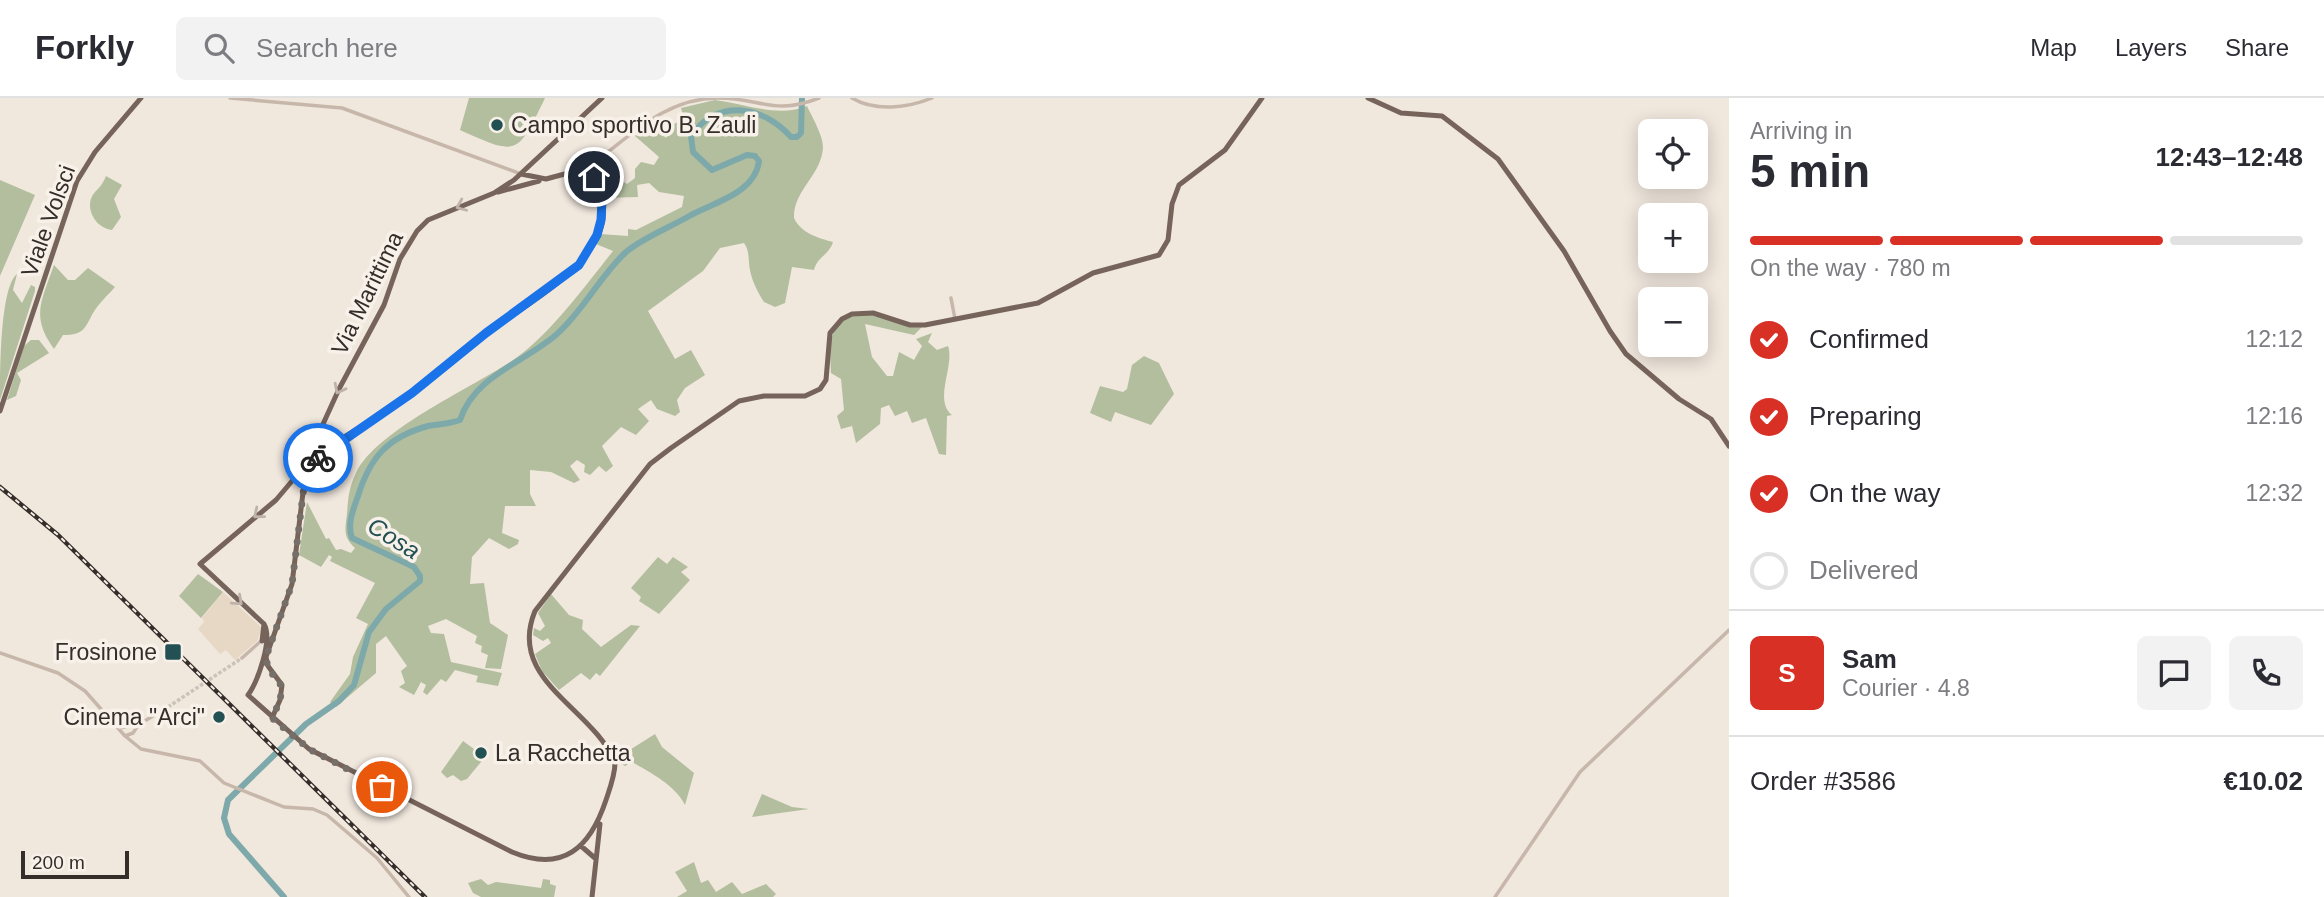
<!DOCTYPE html>
<meta charset="utf-8">
<style>
body{margin:0;font-family:Arial,sans-serif;background:#f2f2f3;color:#2b2b33;height:100vh;display:flex;flex-direction:column;font-size:26px;white-space:nowrap}
*{box-sizing:border-box;margin:0}
p{font-size:23px;color:#7c7c81}
.icon{flex:none;width:38px;height:38px;fill:none;stroke:currentColor;stroke-width:2;stroke-linecap:round;stroke-linejoin:round}
.map{position:relative;flex:1;overflow:hidden}
.side{display:flex;flex-direction:column;background:#fff;width:595px}
.side>*{flex:none}
.fabs{position:absolute;left:1638px;top:21px;display:grid;gap:14px}
.fabs a{display:grid;place-items:center;width:70px;height:70px;border-radius:10px;background:#fff;box-shadow:0 4px 18px #0003;font-size:35px}
.scale{position:absolute;left:21px;bottom:18px;width:108px;box-sizing:border-box;padding-left:7px;border:4px solid #352d29;border-top:0;font-size:19px;line-height:24px;white-space:nowrap;color:#352d29;-webkit-text-stroke:5px #f8f1e9;paint-order:stroke}
.pin{position:absolute;display:grid;place-items:center;width:60px;height:60px;color:#fff;margin:-30px;border:4px solid #fff;border-radius:50%;box-shadow:0 2px 7px #0007}
.courier{position:absolute;display:grid;place-items:center;width:70px;height:70px;margin:-35px;border:5px solid #1a73e8;border-radius:50%;background:#fff;color:#222;box-shadow:0 2px 9px #0007}
.summary em{font-style:normal;font-weight:700}
.summary div{display:flex;flex-direction:column-reverse}
.summary{display:flex;align-items:center;justify-content:space-between;height:119px;padding:0 21px}
h1{font-size:46px;font-weight:700;line-height:52px}
.bar{display:grid;grid-template-columns:repeat(4,1fr);gap:10px 7px;align-content:center;height:84px;padding:0 21px}
.bar i{height:9px;border-radius:5px;background:#e1e1e2}
.bar .active{background:#d93025}
.bar p{grid-column:span 4}
.line{display:flex;align-items:center;gap:18px;padding:0 21px;border-top:2px solid #e1e1e2}
.line div{flex:1}
.round{display:grid;place-items:center;flex:none;width:74px;height:74px;border-radius:10px;background:#f2f2f3}
ol{padding:0 21px;list-style:none}
li{display:flex;align-items:center;gap:21px;height:77px}
li p{margin-inline-start:auto}
li .icon{padding:7px;border-radius:50%;background:#d93025;color:#fff;stroke-width:4}
li:last-child{color:#7c7c81}
li i{width:38px;height:38px;border:4px solid #e1e1e2;border-radius:50%}
header{display:flex;align-items:center;gap:42px;box-sizing:border-box;height:98px;padding:0 35px;background:#fff;border-bottom:2px solid #e1e1e2}
header strong{font-size:33px}
nav{display:flex;gap:38px;margin-inline-start:auto;font-size:24px}
.search{width:490px;height:63px;background:#f2f2f3;display:flex;align-items:center;gap:18px;box-sizing:border-box;padding:0 24px;border-radius:10px;color:#7c7c81;font-size:26px}
main{display:flex;flex:1;min-height:0}
.map>svg:first-child{display:block}
.green{fill:#b3be9e}
.plaza{fill:#e7d8c5}
.lines{fill:none;stroke-linecap:round;stroke-linejoin:round}
.river{stroke:#7ea9ab;stroke-width:6}
.minor-tunnel{stroke:#cbc2b9;stroke-width:3.5;stroke-dasharray:3.5 2;stroke-linecap:butt}
.minor{stroke:#c7b7aa;stroke-width:3.5}
.major{stroke:#76645b;stroke-width:5}
.rail-casing{stroke:#352d29;stroke-width:4.5}
.rail{stroke:#f8f1e9;stroke-width:2;stroke-dasharray:5;stroke-linecap:butt}
.oneway{stroke:#beb2a9}
.done{stroke:#766e68;stroke-width:7;stroke-dasharray:0 12.6}
.route{stroke:#1a73e8;stroke-width:9}
.poi-dot{fill:#225053;stroke:#f8f1e9;stroke-width:2.5}
.labels{text-anchor:middle;dominant-baseline:central;stroke-width:7;stroke-linejoin:round;paint-order:stroke}
.poi-label{font-size:23px;fill:#352d29;stroke:#f8f1e9;text-anchor:start}
.street-label{font-size:23px;fill:#352d29;stroke:#f8f1e9}
.water-label{font-size:24px;font-style:italic;fill:#225053;stroke:#f8f1e9}
</style>
<header>
<strong>Forkly</strong>
<div class="search"><svg class="icon" aria-label="search" viewBox="0 0 24 24"><circle cx="10" cy="10" r="6"/><path d="M15 15l6 6"/></svg>Search here</div>
<nav><a>Map</a><a>Layers</a><a>Share</a></nav>
</header>
<main>
<div class="map">
<svg width="1729" height="799" viewBox="0 0 1729 799">
<rect width="100%" height="100%" fill="#f0e7dd"/>
<!-- green -->
<path class="green" d="M469,0h76c-28,58 -27,58 -85,32z
M715,2c31,4 63,18 92,6 5,11 16,29 16,41 -1,28 -30,43 -29,71 7,15 24,20 39,24 -4,13 -16,15 -19,28l-22,-3 -7,36 -10,4 -11,-5c-6,-9 -12,-21 -14,-32 -2,-9 0,-19 -6,-27l-24,5 -17,23 -55,40 27,48 16,-9 14,25 -20,13 -8,12 3,12 -5,4 -18,-7 -6,-9 -13,9 11,12 -13,14 -15,-8 -19,19 11,20 -7,6 -7,-6 -9,9 -6,-3 1,-7 -8,-5 -7,6 10,14 -6,3 -23,-11 -21,-2v24l6,12h-31l-3,27 17,7 -1,4 -9,5 -20,-11 -17,19 -2,27 14,-1 6,40 18,12 -7,34 -16,-1 3,-13 -7,-3 1,-6 -7,-3 2,-7 -31,-17 -18,7 3,7 13,1 7,28 51,11 -4,13 -22,-4 2,-6 -23,-6 -9,12 -5,-3 -14,16 -4,-3 3,-7 -5,-3 -7,13 -15,-8 6,-4 -4,-12 6,-5 -21,-30 -10,8v29l-40,34 -6,-5 20,-28 3,-17 15,-33 -12,-6 19,-35 -45,-22 2,-4 -3,-2 -8,12 -22,-12 8,-53 19,37 3,-1 7,12 5,-1 10,4 4,-5c-12,-11 -10,-18 -8,-34 1,-15 2,-27 9,-41 21,-44 119,-86 160,-115 35,-25 70,-73 97,-107l-17,-7 4,-10 28,2v-7l8,1 46,-23 2,-11 -25,-4 -10,-9 -12,2 1,12 -35,1 -8,-31 3,-3 29,20 8,-6v-9l6,-7 13,3 5,-8 -24,-21 16,-16 15,18 8,-14 10,-5 -3,-11z
M106,78l16,9 -8,14 7,18 -9,13c-18,-2 -29,-25 -17,-38 4,-4 8,-8 11,-16z
M0,82l35,15 -35,81z
M54,167l14,15h7l13,-12 27,19c-7,8 -17,17 -22,26 -8,15 -9,22 -30,22l-9,14c-24,-33 -12,-49 0,-84z
M17,176l-4,16 9,13 9,-18 4,2v4l-35,109c0,-28 0,-113 17,-126z
M857,217h12l53,12 -8,8 -49,-11 7,33 15,19h6l6,-24 15,8 8,-14 -6,-7 16,-6 -4,9 9,8 11,-4c7,20 -15,54 4,69l-5,1 -1,39 -7,-1 -13,-36 -14,5 -5,-12 -12,5 -6,-11 -8,3 -1,16 -24,19 -4,-17 -11,3 -4,-13 7,-6 -3,-31 -10,-6c-1,-26 -5,-50 26,-58z
M31,242h8l10,13 -32,20 4,7 -5,16 -9,4 17,-54z
M1144,258l15,7 15,31 -23,31 -36,-13 -4,10 -21,-9 10,-27 23,6 4,-3 5,-24z
M658,459l9,7 6,-7 15,10 -7,5 9,8 -31,34 -20,-13 2,-4 -10,-9z
M198,476l25,18 -22,26 -22,-22z
M551,496l18,21 14,5 -1,9 19,18 30,-22 9,1 -40,50 -4,-3 -6,7 -9,-7 -22,17 -17,-19 -7,-17 16,-11 -3,-5 -5,3 -10,-6 1,-7 6,3 5,-5 -7,-13z
M655,636l7,13 32,26 -9,32c-10,-20 -34,-32 -53,-43l-7,4 -8,-4v-4z
M463,643l22,16 -18,22 -6,2 -8,-6 -6,3 -6,-6z
M762,696l30,13 17,2 -57,8z
M694,764l7,21 7,-3 8,12 16,-10 10,12 24,-10 10,10 -3,3h-96l10,-6 -12,-19z
M481,781l7,6 8,-3 45,6 2,-9 7,1v4l6,2 -2,11h-73l-8,-4 -5,-10z"/>
<!-- plaza -->
<path class="plaza" d="M223,494l39,36 -5,13 -22,19 -9,-10 -6,4 -22,-25 6,-7 -2,-4z"/>
<g class="lines">
<!-- river -->
<path class="river" d="M284,799l-55,-63 -5,-16 4,-18 78,-76 33,-23 15,-16 15,-53 17,-23 34,-28v-5l-6,-9 -62,-29c-5,-14 1,-28 6,-42 12,-39 30,-59 70,-70 11,-2 22,-2 32,-6 15,-45 64,-57 97,-86 28,-25 42,-57 69,-82 18,-15 45,-25 65,-37 24,-13 64,-22 68,-54l-4,-5 -8,-1 -35,15 -19,-18 -2,-16c26,-38 71,-31 100,1h6l4,-4 1,-35"/>
<!-- minor-tunnel -->
<path class="minor-tunnel" d="M168,609l74,-49"/>
<!-- minor -->
<path class="minor" d="M230,0l112,10 179,66
M852,0c23,14 56,10 80,0
M587,70c41,-29 76,-70 131,-70 43,0 55,18 101,0
M951,200l4,21
M0,555l58,20 27,18 40,45 16,13 59,12 24,22 60,24 29,2 14,6 50,43 32,39
M242,560l19,-17
M119,630l19,-3 30,-18
M125,638l8,-3 4,-6
M1495,799l85,-125 149,-142"/>
<!-- major -->
<path class="major" d="M1368,0l33,15 41,3 56,43 66,92 46,80 16,23 53,45 32,20 18,27
M498,94l41,-11
M0,313l77,-230 18,-29 46,-54
M264,526c9,15 -6,57 -16,71l61,54 203,103c51,21 78,-4 94,-52 4,-12 9,-25 9,-37 -21,-55 -109,-82 -80,-152l115,-147 21,-16 68,-47 25,-5h41l15,-7 6,-9 4,-47 12,-14 10,-5 21,-1 37,12h15l113,-22 55,-30 66,-18 9,-15 4,-36 7,-19 46,-35 37,-52
M262,543l2,-17 -64,-60 76,-64 27,-32 36,-79 45,-84 16,-46 17,-28 11,-11 66,-27 20,-13 88,-82
M272,620l8,-18 2,-15 -14,-19 -2,-9 26,-73 12,-100c6,-34 51,-52 78,-70 37,-25 69,-55 106,-82 48,-35 157,-89 99,-164l-41,11 -25,-5
M581,748l15,13
M592,799l8,-73"/>
<!-- rail casing -->
<g class="rail-casing">
<path id="rail" d="M0,389l58,48 367,362"/>
</g>
<!-- rail -->
<use href="#rail" class="rail"/>
</g>
<!-- one-way arrows -->
<defs><path id="oneway-chevron" d="M-2-3.5L2.5 0L-2 3.5" fill="none" stroke-width="1.6" stroke-linecap="round" stroke-linejoin="round" transform="scale(1.75)"/></defs>
<g class="oneway">
<use href="#oneway-chevron" transform="translate(461 108) rotate(157)"/>
<use href="#oneway-chevron" transform="translate(339 291) rotate(117)"/>
<use href="#oneway-chevron" transform="translate(258 416) rotate(141)"/>
<use href="#oneway-chevron" transform="translate(238 503) rotate(42)"/>
</g>
<g class="lines">
<!-- done -->
<path class="done" d="M318,360l-13,20 -13,106 -26,73c3,30 29,15 6,61l37,31 73,38"/>
<!-- route -->
<path class="route" d="M318,360l94,-65 74,-60 93,-68 18,-30 4,-15 1,-19 -8,-24"/>
</g>
<!-- markers -->
<g class="poi-dot">
<circle cx="497" cy="27" r="7"/>
<rect x="164" y="545" width="18" height="18" rx="3.5"/>
<circle cx="219" cy="619" r="7"/>
<circle cx="481" cy="655" r="7"/>
</g>
<g class="labels">
<!-- poi labels -->
<g class="poi-label">
<text x="511" y="27">Campo sportivo B. Zauli</text>
<text x="157" y="554" text-anchor="end">Frosinone</text>
<text x="205" y="619" text-anchor="end">Cinema "Arci"</text>
<text x="495" y="655">La Racchetta</text>
</g>
<!-- street labels -->
<g class="street-label">
<text transform="translate(48 123) rotate(-70)">Viale Volsci</text>
<text transform="translate(367 195) rotate(-64)">Via Marittima</text>
</g>
<!-- water labels -->
<g class="water-label">
<text transform="translate(394 440) rotate(32)">Cosa</text>
</g>
</g>
</svg>
<div class="fabs">
<a><svg class="icon" aria-label="locate" viewBox="0 0 24 24"><circle cx="12" cy="12" r="6"/><path d="M12 2v4M12 18v4M2 12h4M18 12h4"/></svg></a>
<a>+</a>
<a>−</a>
</div>
<div class="scale">200 m</div>
<div class="pin" style="left:382px;top:689px;background:#ea580c"><svg class="icon" aria-label="bag" viewBox="0 0 24 24"><path d="M5 8h14l-1 12H6zM9 8a3 3 0 0 1 6 0"/></svg></div>
<div class="pin" style="left:594px;top:79px;background:#1f2937"><svg class="icon" aria-label="home" viewBox="0 0 24 24"><path d="M3 11l9-7 9 7M6 9v11h12V9"/></svg></div>
<div class="courier" style="left:318px;top:360px"><svg class="icon" aria-label="bike" viewBox="0 0 24 24"><circle cx="6" cy="16" r="4"/><circle cx="18" cy="16" r="4"/><path d="M6 16l4-8h5l3 8M10 8l3 8H6M13 5h3"/></svg></div>
</div>
<section class="side">
<div class="summary"><div><h1>5 min</h1><p>Arriving in</p></div><em>12:43–12:48</em></div>
<div class="bar"><i class="active"></i><i class="active"></i><i class="active"></i><i></i><p>On the way · 780 m</p></div>
<ol>
<li><svg class="icon" aria-label="check" viewBox="0 0 24 24"><path d="M5 12l5 5 9-10"/></svg>Confirmed<p>12:12</p></li>
<li><svg class="icon" aria-label="check" viewBox="0 0 24 24"><path d="M5 12l5 5 9-10"/></svg>Preparing<p>12:16</p></li>
<li><svg class="icon" aria-label="check" viewBox="0 0 24 24"><path d="M5 12l5 5 9-10"/></svg>On the way<p>12:32</p></li>
<li><i></i>Delivered</li>
</ol>
<div class="line" style="height:126px"><b class="round" style="background:#d93025;color:#fff">S</b><div><b>Sam</b><p>Courier · 4.8</p></div><a class="round"><svg class="icon" aria-label="chat" viewBox="0 0 24 24"><path d="M4 5h16v11H9l-5 4z"/></svg></a><a class="round"><svg class="icon" aria-label="phone" viewBox="0 0 24 24"><path d="M5 4h4l2 5-3 2q2 4 5 5l2-3 5 2v4C11 20 4 13 5 4z"/></svg></a></div>
<div class="line" style="height:91px"><div>Order #3586</div><b>€10.02</b></div>
</section>
</main>
